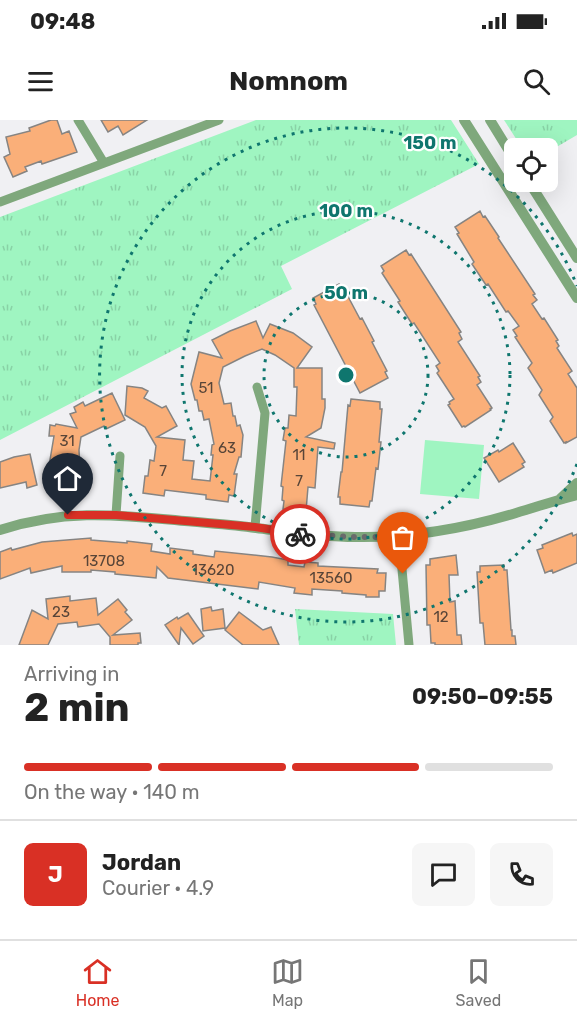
<!DOCTYPE html>
<meta charset="utf-8">
<style>
body{margin:0;font-family:Rubik,sans-serif;background:#f6f6f6;color:#222;height:100vh;display:flex;flex-direction:column;font-size:22px;white-space:nowrap}
*{box-sizing:border-box;margin:0}
p{font-size:20px;color:#767676}
.icon{flex:none;width:33px;height:33px;fill:none;stroke:currentColor;stroke-width:2;stroke-linecap:round;stroke-linejoin:round}
.map{position:relative;height:525px;overflow:hidden}
.side{display:flex;flex-direction:column;background:#fff;flex:1}
.side>*{flex:none}
.controls{position:absolute;left:504px;top:18px;display:grid;gap:12px}
.controls a{display:grid;place-items:center;width:54px;height:54px;border-radius:9px;background:#fff;box-shadow:0 6px 24px #0002;font-size:30px}
.pin{position:absolute;display:grid;place-items:center;width:51px;height:51px;color:#fff;margin:-62px -26px;border-radius:50% 50% 50% 0;rotate:-45deg;box-shadow:0 0 6px #0007}
.pin .icon{rotate:45deg}
.courier{position:absolute;display:grid;place-items:center;width:60px;height:60px;margin:-30px;border:4px solid #d93025;border-radius:50%;background:#fff;color:#222;box-shadow:0 2px 8px #0007}
.headline em{font-style:normal;font-weight:700}
.headline div{display:flex;flex-direction:column-reverse}
.headline{display:flex;align-items:center;justify-content:space-between;height:102px;padding:0 24px}
h1{font-size:39px;font-weight:700;line-height:45px}
.bar{display:grid;grid-template-columns:repeat(4,1fr);gap:9px 6px;align-content:center;height:72px;padding:0 24px}
.bar i{height:8px;border-radius:4px;background:#e0e0e0}
.bar .active{background:#d93025}
.bar p{grid-column:span 4}
.line{display:flex;align-items:center;gap:15px;padding:0 24px;border-top:2px solid #e0e0e0}
.line div{flex:1}
.round{display:grid;place-items:center;flex:none;width:63px;height:63px;border-radius:9px;background:#f6f6f6}
.status{display:flex;justify-content:space-between;align-items:center;height:42px;padding:0 30px;background:#fff;direction:ltr}
.status svg{height:16px;fill:currentColor}
header{display:flex;justify-content:space-between;align-items:center;height:78px;padding:0 24px;background:#fff;font-size:27px;font-weight:700}
.dock{display:flex;justify-content:space-around;align-items:center;height:84px;border-top:2px solid #e0e0e0;background:#fff;font-size:16px;color:#767676}
.dock a{display:grid;justify-items:center;gap:3px}
.dock .active{color:#d93025}
.map>svg:first-child{display:block}
.grass{fill:url(#grass-tufts)}
.pitch{fill:#9ff5c1}
.building{fill:#faaf79;stroke:#868482;stroke-width:1.5}
.lines{fill:none;stroke-linecap:round;stroke-linejoin:round}
.minor{stroke:#7fa87c;stroke-width:9}
.tertiary{stroke:#7fa87c;stroke-width:10}
.done{stroke:#6a6a6c;stroke-width:6;stroke-dasharray:0 10.8}
.route{stroke:#d93025;stroke-width:8}
.ring{fill:none;stroke:#0f766e;stroke-width:3;stroke-dasharray:3 6}
.labels{text-anchor:middle;dominant-baseline:central;stroke-width:4.5;stroke-linejoin:round;paint-order:stroke}
.number-label{font-size:15px;fill:#584538}
.centre{fill:#0f766e;stroke:#fff;stroke-width:3}
.ring-label{font-size:18px;text-anchor:middle;font-weight:bold;fill:#0f766e;stroke:#fff;stroke-width:4.5;stroke-linejoin:round;paint-order:stroke}
</style>
<div class="status"><b>09:48</b><svg viewBox="0 0 49 12"><path d="M0 12V9h3v3zM5 12V6h3v6zM10 12V3h3v9zM15 12V0h3v12zM26 1h20v11H26zM47 4h2v5h-2z"/></svg></div>
<header><svg class="icon" aria-label="menu" viewBox="0 0 24 24"><path d="M4 6h16M4 12h16M4 18h16"/></svg>Nomnom<svg class="icon" aria-label="search" viewBox="0 0 24 24"><circle cx="10" cy="10" r="6"/><path d="M15 15l6 6"/></svg></header>
<div class="map">
<svg width="577" height="525" viewBox="0 0 577 525">
<defs>
<pattern id="grass-tufts" width="24" height="20" patternUnits="userSpaceOnUse" patternTransform="scale(1.5)"><rect width="24" height="20" fill="#9ff5c1"/><path d="M3 7l-1-3M5 7V3M7 7l1-3M15 17l-1-3M17 17v-4M19 17l1-3" fill="none" stroke="#89d2a6"/></pattern>
</defs>
<rect width="100%" height="100%" fill="#f0f0f3"/>
<!-- grass -->
<path class="grass" d="M256,0h195l28,44 -198,102 11,23 -292,151v-223z
M504,0h73v15l-29,17v-4h-26z
M295,489l98,5 3,31h-97z"/>
<!-- pitch -->
<path class="pitch" d="M425,320l59,5 -5,54 -59,-5z"/>
<!-- building -->
<path class="building" d="M51,0h6l5,14 7,-3 8,21 -35,12 -1,-3 -16,6 2,4 -14,6 -9,-20 6,-3 -4,-17 24,-6 -1,-3z
M101,0h46l-24,15 -5,-9 -10,6z
M480,91l3,6 2,-1 14,21 -1,1 37,56 -2,1 4,5 -5,4 10,15 2,-1 14,22 -2,1 3,5 -2,2 15,23 -4,3 9,14v49l-11,6v-1l-2,1 -14,-22 3,-4 -14,-22 3,-5 -14,-22 4,-5 -17,-26 2,-1 -4,-6 6,-4 -11,-15 -2,1 -18,-28 -2,1 -14,-21 2,-2 -17,-28 2,-1 -4,-6z
M406,130l3,5 2,-1 50,78 -2,1 3,6 -4,3 22,34 -2,1 3,5 -4,3 15,23 -2,1 1,1 -26,17 -1,-1 -2,1 -14,-22 2,-1 -1,-2 5,-3 -17,-26 2,-2 -3,-5 4,-3 -26,-40 -2,1 -14,-22 2,-1 -18,-28 2,-2 -3,-5z
M339,164l4,6 1,-1 16,30 2,-1 12,23 -2,1 15,29 -2,1 3,6 -28,15 -46,-88 2,-1 -3,-6z
M256,201l7,17 7,-14 23,9 19,14 -15,21h25v31h3v9l-4,20 -15,9 29,6 -1,6 -16,-2 -3,41 -7,-1 -2,24 -23,-2 1,-8 -2,-1 1,-13 -2,-1 5,-45 -3,-1 2,-12h3l1,-13 7,1 1,-29h-3v-19l-19,-13 -13,-6 -17,7 -22,11 -4,16 5,21 7,-1 2,13h2l2,10 3,-1 3,10 -2,22h-2l-5,17h3l-3,22 -5,-1 -1,7 -22,-3v-4l-41,-5 -1,6 -21,-3 2,-17h3l2,-16 4,1 2,-15 -11,-19 -20,-12 2,-29 15,2 6,3 -4,7 18,10 4,-2 11,20 -20,11 28,3 -2,20 11,1 -2,18 18,2 3,-26h-2l1,-10 2,-1 -5,-25 -5,1 -2,-9h-3l-2,-11h-2l-4,-16 8,-32 23,6 -10,-18 18,-9z
M112,273l13,27 -19,9 -2,-3 -23,11 -2,13 1,21h5v10h-7v8h-25v-29h-3l4,-24h-5l1,-11 5,1 1,-2 21,4 -7,-14 6,-2 -2,-5 9,-5 2,4z
M351,279l29,3v7h2l-3,33h2l-3,27 -2,-1 -4,33h-2l-1,6 -29,-3v-7h-2l3,-25h1l6,-67 2,1z
M513,323l12,19 -3,2 2,3 -25,15 -15,-24 14,-8 1,2z
M30,334l7,31 -10,3 -1,-6 -26,6v-26l14,-5z
M572,413l1,3 4,-2v29l-24,10 -1,-3 -7,3 -8,-23 6,-2 -1,-3z
M91,418v2l36,3v-2l25,3 -1,7 19,3v-6l23,3v3l21,3 1,-6 57,6 16,3v5l16,2 1,-5 13,1v3l60,3 -1,4h9l-1,18h-6v6h-13v-2l-24,-2v-2l-30,-2v6l-18,-2 1,-5 -36,-6 -1,7 -90,-11 -11,-11 -1,11 -41,-4v-2l-24,-2v2h-29v-6l-31,7 -1,-5 -30,11v-27l11,-4 1,2 30,-8z
M456,435l2,20h-9l1,27 5,-1 2,34h4l1,10h-27v-2h-4l-1,-18h-3l-1,-60h4v-6z
M504,445v5h3l4,60h1v6h3l1,9h-31l-2,-22h-3l-3,-51h3v-6z
M70,476v5l26,-3 2,17 20,-16 9,11 -2,2 7,8 -19,15 27,-2 1,10h-3v2h-28v-8l-11,-13 -21,3 -1,-5 -19,2 -10,21h-29l13,-35 16,9 -2,-20z
M211,487l1,4 11,-2 2,19 -22,3 -2,-22z
M239,492l24,18 8,-3 8,18h-36l-18,-15z
M188,493l16,23 -11,8 -12,-16 -2,17 -14,-20 12,-8 1,2z"/>
<g class="lines">
<!-- minor -->
<path class="minor" d="M78,0l26,43
M0,82l219,-82
M116,395l4,-59
M255,407l10,-114 -8,-26
M399,417l10,108"/>
<!-- tertiary -->
<path class="tertiary" d="M464,0l113,178
M490,0l24,39
M529,62l48,76
M560,379l17,-16
M0,410c61,-20 112,-16 175,-10 27,3 54,4 81,8 33,4 66,9 99,9 56,1 108,-8 161,-24 21,-6 40,-13 61,-18"/>
</g>
<g class="lines">
<!-- done -->
<path class="done" d="M300,414l53,3h46l4,37"/>
<!-- route -->
<path class="route" d="M68,395h48l139,12 45,7"/>
</g>
<!-- distance rings -->
<g class="ring">
<circle cx="346" cy="255" r="82"/>
<circle cx="346" cy="255" r="164"/>
<path d="M577 344A247 247 0 1 1 577 166"/>
</g>
<g class="labels">
<!-- number labels -->
<g class="number-label">
<text x="206" y="268">51</text>
<text x="67" y="321">31</text>
<text x="227" y="328">63</text>
<text x="299" y="335">11</text>
<text x="163" y="351">7</text>
<text x="299" y="361">7</text>
<text x="104" y="441">13708</text>
<text x="213" y="450">13620</text>
<text x="331" y="458">13560</text>
<text x="61" y="492">23</text>
<text x="441" y="497">12</text>
</g>
</g>
<circle cx="346" cy="255" r="9" class="centre"/>
<g class="ring-label">
<text x="430" y="29">150 m</text>
<text x="346" y="97">100 m</text>
<text x="346" y="179">50 m</text>
</g>
</svg>
<div class="controls">
<a><svg class="icon" aria-label="locate" viewBox="0 0 24 24"><circle cx="12" cy="12" r="6"/><path d="M12 2v4M12 18v4M2 12h4M18 12h4"/></svg></a>
</div>
<div class="pin" style="left:403px;top:454px;background:#ea580c"><svg class="icon" aria-label="bag" viewBox="0 0 24 24"><path d="M5 8h14l-1 12H6zM9 8a3 3 0 0 1 6 0"/></svg></div>
<div class="pin" style="left:68px;top:395px;background:#1f2937"><svg class="icon" aria-label="home" viewBox="0 0 24 24"><path d="M3 11l9-7 9 7M6 9v11h12V9"/></svg></div>
<div class="courier" style="left:300px;top:414px"><svg class="icon" aria-label="bike" viewBox="0 0 24 24"><circle cx="6" cy="16" r="4"/><circle cx="18" cy="16" r="4"/><path d="M6 16l4-8h5l3 8M10 8l3 8H6M13 5h3"/></svg></div>
</div>
<section class="side">
<div class="headline"><div><h1>2 min</h1><p>Arriving in</p></div><em>09:50–09:55</em></div>
<div class="bar"><i class="active"></i><i class="active"></i><i class="active"></i><i></i><p>On the way · 140 m</p></div>
<div class="line" style="height:108px"><b class="round" style="background:#d93025;color:#fff">J</b><div><b>Jordan</b><p>Courier · 4.9</p></div><a class="round"><svg class="icon" aria-label="chat" viewBox="0 0 24 24"><path d="M4 5h16v11H9l-5 4z"/></svg></a><a class="round"><svg class="icon" aria-label="phone" viewBox="0 0 24 24"><path d="M5 4h4l2 5-3 2q2 4 5 5l2-3 5 2v4C11 20 4 13 5 4z"/></svg></a></div>
</section>
<nav class="dock">
<a class="active"><svg class="icon" aria-label="home" viewBox="0 0 24 24"><path d="M3 11l9-7 9 7M6 9v11h12V9"/></svg>Home</a>
<a><svg class="icon" aria-label="map" viewBox="0 0 24 24"><path d="M3 6l6-2 6 2 6-2v14l-6 2-6-2-6 2zM9 4v14M15 6v14"/></svg>Map</a>
<a><svg class="icon" aria-label="saved" viewBox="0 0 24 24"><path d="M7 4h10v16l-5-4-5 4z"/></svg>Saved</a>
</nav>
